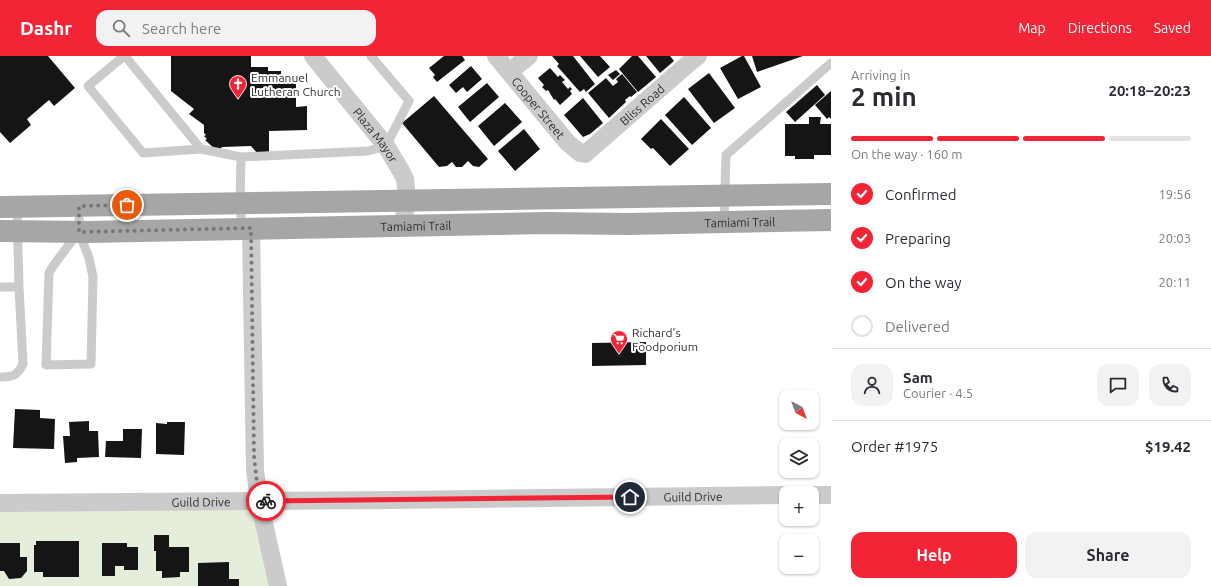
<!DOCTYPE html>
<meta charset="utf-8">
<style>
body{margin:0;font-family:Ubuntu,sans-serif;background:#f2f2f3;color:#2b2b33;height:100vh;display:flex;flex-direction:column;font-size:15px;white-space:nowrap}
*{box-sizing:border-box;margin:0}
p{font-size:13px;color:#7c7c81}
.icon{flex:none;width:22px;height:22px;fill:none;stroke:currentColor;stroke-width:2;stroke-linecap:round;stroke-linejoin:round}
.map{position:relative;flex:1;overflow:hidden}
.sheet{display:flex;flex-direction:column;background:#fff;width:380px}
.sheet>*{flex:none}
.needle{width:26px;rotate:139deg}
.fabs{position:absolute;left:779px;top:334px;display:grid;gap:8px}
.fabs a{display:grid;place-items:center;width:40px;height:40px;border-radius:8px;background:#fff;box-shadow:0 1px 3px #0004;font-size:20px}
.pin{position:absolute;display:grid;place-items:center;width:34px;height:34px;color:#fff;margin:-17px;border:2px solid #fff;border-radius:50%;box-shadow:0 1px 4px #0007}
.courier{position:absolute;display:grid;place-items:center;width:40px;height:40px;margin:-20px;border:3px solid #f22435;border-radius:50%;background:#fff;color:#222;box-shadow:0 1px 5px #0007}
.summary em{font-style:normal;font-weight:700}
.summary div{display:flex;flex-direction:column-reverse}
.summary{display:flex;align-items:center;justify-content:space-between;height:68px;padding:0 20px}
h1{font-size:26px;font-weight:700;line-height:30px}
.bar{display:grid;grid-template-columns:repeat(4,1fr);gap:6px 4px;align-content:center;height:48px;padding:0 20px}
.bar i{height:5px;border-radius:3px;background:#e1e1e2}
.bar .on{background:#f22435}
.bar p{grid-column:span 4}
.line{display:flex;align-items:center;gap:10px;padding:0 20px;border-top:1px solid #e1e1e2}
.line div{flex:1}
.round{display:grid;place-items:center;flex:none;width:42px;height:42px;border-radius:12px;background:#f2f2f3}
ol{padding:0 20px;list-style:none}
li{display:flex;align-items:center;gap:12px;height:44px}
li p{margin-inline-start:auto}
li .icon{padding:4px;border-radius:50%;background:#f22435;color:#fff;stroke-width:4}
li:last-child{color:#7c7c81}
li i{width:22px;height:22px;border:2px solid #e1e1e2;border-radius:50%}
.primary-button{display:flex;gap:8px;margin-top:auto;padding:8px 20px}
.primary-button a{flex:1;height:46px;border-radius:12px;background:#f22435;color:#fff;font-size:16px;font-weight:700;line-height:46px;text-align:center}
.primary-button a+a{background:#f2f2f3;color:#2b2b33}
header{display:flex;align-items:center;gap:24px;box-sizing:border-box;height:56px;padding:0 20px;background:#f22435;color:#fff}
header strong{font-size:19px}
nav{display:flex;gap:22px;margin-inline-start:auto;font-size:14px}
.search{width:280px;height:36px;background:#f2f2f3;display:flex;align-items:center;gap:10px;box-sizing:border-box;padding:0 14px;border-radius:12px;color:#7c7c81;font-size:15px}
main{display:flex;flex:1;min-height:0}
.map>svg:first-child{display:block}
.green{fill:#e5eddb}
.building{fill:#151515}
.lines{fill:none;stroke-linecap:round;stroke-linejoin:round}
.lane{stroke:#cbcbcb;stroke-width:9}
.street{stroke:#cbcbcb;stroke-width:18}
.primary{stroke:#a6a6a6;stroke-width:22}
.done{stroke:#777;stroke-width:4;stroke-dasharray:0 7.2}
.route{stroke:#f22435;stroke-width:5}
.labels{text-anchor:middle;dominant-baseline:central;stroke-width:4;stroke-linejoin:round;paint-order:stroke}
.poi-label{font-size:12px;fill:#2e2e2e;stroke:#fff;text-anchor:start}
.street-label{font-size:12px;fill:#2e2e2e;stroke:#fff}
</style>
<header>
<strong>Dashr</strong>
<div class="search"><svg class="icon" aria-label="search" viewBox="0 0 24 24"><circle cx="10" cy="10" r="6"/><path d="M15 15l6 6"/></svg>Search here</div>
<nav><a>Map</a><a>Directions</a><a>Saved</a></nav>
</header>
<main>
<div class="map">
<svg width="831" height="530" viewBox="0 0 831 530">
<rect width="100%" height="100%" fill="#fff"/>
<!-- green -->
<path class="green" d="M0,453l245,1 7,4 4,8 16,64h-272z"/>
<!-- building -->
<path class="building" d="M0,0h48l27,32 -21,18 -5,-6 -22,19 4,6 -21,18 -10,-11z
M171,0h80v11h17v4h13v5h15v31l11,-1v24l-38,1v22l-11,1 -7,-8 -29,1 -4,5 -13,-12 2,-1 -3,-3 2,-1 -2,-2v-8l-15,-11 5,-5 -23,-18z
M444,0h18l3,4 -28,22 -4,-5 2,-2 -6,-7z
M552,0h21l22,28 -9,8 -2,-3 -4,3 -23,-26 2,-2z
M580,0h20l10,11 -12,10z
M632,0h6l18,21 -18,15 -19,-23z
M646,0h24l4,5 -14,12z
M742,0h2l17,31 -23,12 -18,-31z
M752,0h51l-46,16z
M471,10l11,13 -15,13 -4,-5 -7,6 -7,-8z
M550,12l8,9 2,-2 5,5 -3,2 6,7 2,-2 2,2 -2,2 2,3 -12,11 -5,-6 -1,1 -6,-10 -2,1 -4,-4 2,-2 -6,-7z
M616,14l4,4 -7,6 -5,-5z
M709,17l26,35 -21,15 -26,-34z
M622,18l15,18 -6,5 -1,-1 -5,4 1,2 -17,16 -21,-25 18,-15 7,8 5,-4 -2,-3z
M487,27l12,14 -29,25 -12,-15z
M817,29l8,10 -30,27 -9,-10z
M831,35v28l-2,-2 -2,2 -12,-14z
M434,40l54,63 -9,8 -6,-1 -5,-5 -6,6h-6l-4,-5 -5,4 -8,1 -37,-44z
M684,41l27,31 -19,17 -27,-30z
M583,42l20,25 -13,11 -7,3 -19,-22z
M505,47l17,19 -28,24 -16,-20z
M809,61h12l-1,7h11v31h-17v4h-19v-3h-10v-32h24z
M661,63l28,30 -19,17 -17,-18 -2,1 -10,-10z
M524,73l16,20 -25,22 -17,-20z
M646,286v23l-54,1v-23z
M15,353l25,1v8l15,1 -1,30 -41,-1z
M89,365v10h9l1,26 -22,1v4l-12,1 -2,-27h7l-1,-14z
M167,366h18l-1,33 -28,-1v-31l11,1z
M123,373h19l-1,29 -36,-1 1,-16h17z
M154,479h15v12h20v25h-9v5l-18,1v-7h-6v-20h-2z
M36,485h43v36h-36v-5h-9v-27h2z
M0,487h20v14h7v14l-6,7 -12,1 -5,-8h-4z
M102,487h25v4h11v23h-14v-4h-9v10h-13z
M229,506v17h10v7h-41v-23z"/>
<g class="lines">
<!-- lane -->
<path class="lane" d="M124,0l-36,30 55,67 58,-4
M125,0l76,93 40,8 127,-6 18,-5 23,-45 -38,-45
M241,101l-1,47 2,25
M724,166l2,-67 105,-92
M77,178l-24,32 -4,7 -3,92 45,-1 2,-87 -4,-19 -10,-26v-26
M0,231h19
M0,321c13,0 17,-1 23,-13l-4,-77 -2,-80"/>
<!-- street -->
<g class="street">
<path id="s1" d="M313,0l73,90 15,25 4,8 1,9 -2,38"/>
<path id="s2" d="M496,0l71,86 13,11 5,1 103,-90 10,-8"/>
<path d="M509,16l20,-16"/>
<path d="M251,172l4,242 4,31 19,85"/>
<path d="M812,439h19"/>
<path id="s3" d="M0,447l393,-3 393,-5"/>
</g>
<!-- primary -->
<g class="primary">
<path d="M0,151l831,-13"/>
<path id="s4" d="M0,175l88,1 458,-9 82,1 203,-4"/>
</g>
</g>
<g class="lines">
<!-- done -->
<path class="done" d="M127,149l-48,1v26l172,-4 3,228 5,45h7"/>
<!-- route -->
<path class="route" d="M266,445l364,-4"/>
</g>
<!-- icons -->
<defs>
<g id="church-pin" transform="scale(0.9)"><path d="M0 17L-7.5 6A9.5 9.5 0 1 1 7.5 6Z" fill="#f22435" stroke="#fff"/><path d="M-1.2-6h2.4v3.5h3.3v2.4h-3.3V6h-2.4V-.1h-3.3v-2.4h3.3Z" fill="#fff"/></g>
<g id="supermarket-pin" transform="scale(0.9)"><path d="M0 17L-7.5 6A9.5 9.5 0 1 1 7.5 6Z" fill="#f22435" stroke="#fff"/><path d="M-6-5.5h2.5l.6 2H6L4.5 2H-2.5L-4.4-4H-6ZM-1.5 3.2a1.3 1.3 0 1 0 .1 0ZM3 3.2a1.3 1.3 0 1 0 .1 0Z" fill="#fff"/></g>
</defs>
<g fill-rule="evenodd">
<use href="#church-pin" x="238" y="28"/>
<use href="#supermarket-pin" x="619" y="283"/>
</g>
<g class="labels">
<!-- poi labels -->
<g class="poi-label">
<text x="251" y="21">Emmanuel<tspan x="251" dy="14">Lutheran Church</tspan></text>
<text x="632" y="276">Richard's<tspan x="632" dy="14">Foodporium</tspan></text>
</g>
<!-- street labels -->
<g class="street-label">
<text stroke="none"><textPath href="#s2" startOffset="209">Bliss Road</textPath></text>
<text stroke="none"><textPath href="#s2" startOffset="67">Cooper Street</textPath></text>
<text stroke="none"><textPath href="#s1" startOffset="101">Plaza Mayor</textPath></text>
<text stroke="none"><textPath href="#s4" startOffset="740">Tamiami Trail</textPath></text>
<text stroke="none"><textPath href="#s4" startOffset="416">Tamiami Trail</textPath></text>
<text stroke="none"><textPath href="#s3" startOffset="693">Guild Drive</textPath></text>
<text stroke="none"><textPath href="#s3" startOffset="201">Guild Drive</textPath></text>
</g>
</g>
</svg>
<div class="fabs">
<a><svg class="needle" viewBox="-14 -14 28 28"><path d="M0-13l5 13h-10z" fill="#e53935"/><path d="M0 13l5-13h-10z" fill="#7c7c81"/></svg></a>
<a><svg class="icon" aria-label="layers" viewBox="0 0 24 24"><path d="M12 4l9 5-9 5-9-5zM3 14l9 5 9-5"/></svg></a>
<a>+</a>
<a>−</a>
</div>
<div class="pin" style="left:127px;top:149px;background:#ea580c"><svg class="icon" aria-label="bag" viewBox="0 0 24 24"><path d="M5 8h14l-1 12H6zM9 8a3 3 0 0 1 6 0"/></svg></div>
<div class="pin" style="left:630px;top:441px;background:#1f2937"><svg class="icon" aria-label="home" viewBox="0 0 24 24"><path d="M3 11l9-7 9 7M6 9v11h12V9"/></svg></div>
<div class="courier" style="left:266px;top:445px"><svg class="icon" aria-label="bike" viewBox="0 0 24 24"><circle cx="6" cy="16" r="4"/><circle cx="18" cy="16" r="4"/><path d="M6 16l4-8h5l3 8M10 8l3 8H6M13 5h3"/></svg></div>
</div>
<section class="sheet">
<div class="summary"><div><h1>2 min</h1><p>Arriving in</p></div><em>20:18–20:23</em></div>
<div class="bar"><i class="on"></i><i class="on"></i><i class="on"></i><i></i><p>On the way · 160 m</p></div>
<ol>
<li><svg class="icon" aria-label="check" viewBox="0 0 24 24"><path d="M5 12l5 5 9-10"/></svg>Confirmed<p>19:56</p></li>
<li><svg class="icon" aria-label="check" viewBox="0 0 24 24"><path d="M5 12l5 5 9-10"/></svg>Preparing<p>20:03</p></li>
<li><svg class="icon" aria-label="check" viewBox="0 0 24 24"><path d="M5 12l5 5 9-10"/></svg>On the way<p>20:11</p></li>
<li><i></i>Delivered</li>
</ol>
<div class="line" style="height:72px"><a class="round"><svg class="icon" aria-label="person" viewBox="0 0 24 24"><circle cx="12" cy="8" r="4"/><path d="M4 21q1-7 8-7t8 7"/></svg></a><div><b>Sam</b><p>Courier · 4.5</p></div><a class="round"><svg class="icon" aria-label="chat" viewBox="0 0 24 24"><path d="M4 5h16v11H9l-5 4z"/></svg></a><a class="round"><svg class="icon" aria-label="phone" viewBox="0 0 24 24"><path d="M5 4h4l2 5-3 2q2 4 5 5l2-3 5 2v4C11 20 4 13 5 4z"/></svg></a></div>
<div class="line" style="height:52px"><div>Order #1975</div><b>$19.42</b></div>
<div class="primary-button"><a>Help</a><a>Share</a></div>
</section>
</main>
